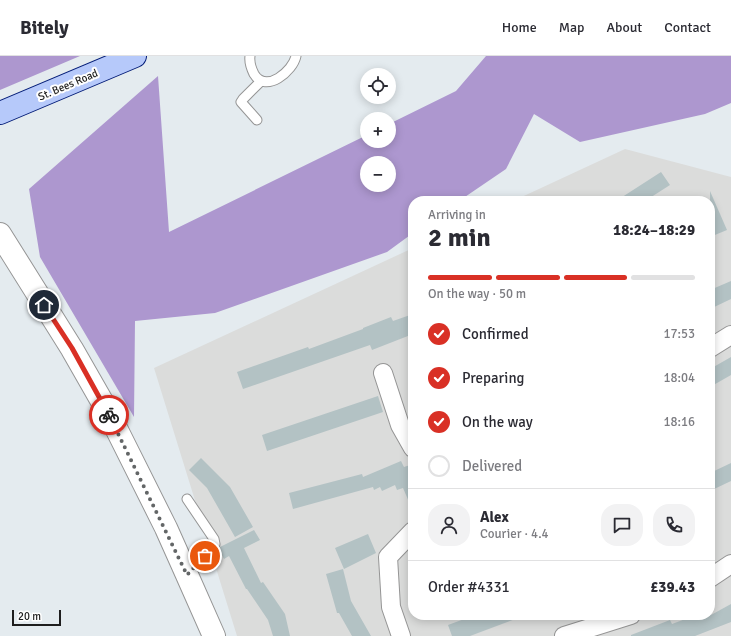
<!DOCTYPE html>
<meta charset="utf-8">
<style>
body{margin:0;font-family:Signika,sans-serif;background:#f2f2f3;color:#2b2b33;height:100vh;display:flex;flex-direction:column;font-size:15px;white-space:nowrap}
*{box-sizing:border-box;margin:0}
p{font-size:13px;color:#7c7c81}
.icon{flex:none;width:22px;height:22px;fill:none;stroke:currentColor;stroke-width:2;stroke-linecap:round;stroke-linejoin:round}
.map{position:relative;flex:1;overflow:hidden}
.details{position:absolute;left:408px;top:140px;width:307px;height:424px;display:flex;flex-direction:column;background:#fff;border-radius:16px;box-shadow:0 2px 10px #0003}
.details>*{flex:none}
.controls{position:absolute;left:360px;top:12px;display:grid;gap:8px}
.controls a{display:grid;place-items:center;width:36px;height:36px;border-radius:50%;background:#fff;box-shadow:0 2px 10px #0003;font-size:20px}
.scale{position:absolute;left:12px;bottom:10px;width:49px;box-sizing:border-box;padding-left:4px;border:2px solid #1e1e1e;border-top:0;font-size:11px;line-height:14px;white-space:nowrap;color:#1e1e1e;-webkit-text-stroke:3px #fff;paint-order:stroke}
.pin{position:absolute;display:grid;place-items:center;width:34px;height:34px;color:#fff;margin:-17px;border:2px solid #fff;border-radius:50%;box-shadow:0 1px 4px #0007}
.courier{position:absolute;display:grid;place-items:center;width:40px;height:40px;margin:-20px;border:3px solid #d93025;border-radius:50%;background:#fff;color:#222;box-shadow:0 1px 5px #0007}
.overview em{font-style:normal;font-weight:800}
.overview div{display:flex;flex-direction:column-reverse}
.overview{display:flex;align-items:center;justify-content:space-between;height:68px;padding:0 20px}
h1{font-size:26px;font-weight:800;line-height:30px}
.bar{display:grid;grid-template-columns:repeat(4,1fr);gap:6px 4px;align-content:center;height:48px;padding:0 20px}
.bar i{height:5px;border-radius:3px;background:#e1e1e2}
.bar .selected{background:#d93025}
.bar p{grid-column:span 4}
.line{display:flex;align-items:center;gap:10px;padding:0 20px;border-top:1px solid #e1e1e2}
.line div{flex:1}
.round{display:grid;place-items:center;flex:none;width:42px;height:42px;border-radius:16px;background:#f2f2f3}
ol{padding:0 20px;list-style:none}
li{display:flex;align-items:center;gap:12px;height:44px}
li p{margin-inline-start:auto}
li .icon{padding:4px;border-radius:50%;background:#d93025;color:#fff;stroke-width:4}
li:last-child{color:#7c7c81}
li i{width:22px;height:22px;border:2px solid #e1e1e2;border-radius:50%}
header{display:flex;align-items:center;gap:24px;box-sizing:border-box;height:56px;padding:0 20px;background:#fff;border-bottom:1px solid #e1e1e2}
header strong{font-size:19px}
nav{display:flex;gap:22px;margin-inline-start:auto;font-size:14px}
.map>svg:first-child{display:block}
.residential{fill:#dbdcdb}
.forest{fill:#ad97cf;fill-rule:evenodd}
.building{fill:#b3c2c4}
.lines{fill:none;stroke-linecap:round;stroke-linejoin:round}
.service-casing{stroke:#959595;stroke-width:11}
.minor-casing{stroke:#959595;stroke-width:20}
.tertiary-casing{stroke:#959595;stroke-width:24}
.secondary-casing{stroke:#031c77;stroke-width:24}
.service{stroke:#fff;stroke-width:9}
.minor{stroke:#fff;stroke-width:18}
.tertiary{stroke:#fff;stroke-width:22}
.secondary{stroke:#b6c9fa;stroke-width:22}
.done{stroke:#636667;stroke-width:4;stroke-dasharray:0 7.2}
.route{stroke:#d93025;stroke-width:5}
.labels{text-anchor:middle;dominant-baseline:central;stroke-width:4;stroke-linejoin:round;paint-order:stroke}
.street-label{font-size:11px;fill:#1e1e1e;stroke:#fff}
</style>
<header>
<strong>Bitely</strong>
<nav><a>Home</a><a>Map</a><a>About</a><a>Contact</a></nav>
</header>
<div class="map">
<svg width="731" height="580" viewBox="0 0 731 580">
<rect width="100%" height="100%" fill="#e4ebef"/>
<!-- residential -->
<path class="residential" d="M625,93l106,28v459h-494l-83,-268 259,-120v367h297v-414h-197z"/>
<!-- forest -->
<path class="forest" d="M0,0h80l-80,34z
M486,0h245v47l-26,11 -125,28 -46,-28 -28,55 -47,32h-46v32l-26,19 -172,61 -80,8 -1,96 -94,-160 -11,-68 129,-113 11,156 198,-97v6h22v-17l67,-33zM367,107h22v22h-22z"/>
<!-- building -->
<path class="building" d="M661,116l9,13 -25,16h-29z
M710,135l17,39 -17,7z
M731,225v18l-21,10v-19z
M413,258v20l-41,16 -2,-5 -127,44 -6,-17 71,-25 1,2 54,-20v-1l28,-11 2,4z
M731,301v18l-21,12v-18z
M378,340l5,16 -116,39 -5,-16z
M201,402l29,29 23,40 -18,10 -28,-49 -18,-18z
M401,405l3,6 9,-3v47l-10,-23 -6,2 -2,-5 -13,6 -2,-4 -6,3 -1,-3 -80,22 -4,-16 73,-19 1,3z
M731,407v18l-21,10v-18z
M254,474l6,10 -16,8 17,35 2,-1 22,32 5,22h-17l-5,-16 -21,-31h-1l-17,-33 -5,3 -5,-10 1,-2z
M368,478l8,19 -32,16 -9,-21z
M343,513l8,32 20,35h-19l-13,-23h-2l-11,-39z
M731,548v18l-36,14h-64v-1l39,-15 2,4 24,-9h15z
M475,559h47l1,1 -53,20h-18l-4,-11z"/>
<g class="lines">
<!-- service casing -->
<g class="service-casing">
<path id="service" d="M250,0c-1,7 1,12 4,18 12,20 39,-3 42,-18
M257,64l-16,-18 2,-3 18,-18
M187,519l27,-28 1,-3 -1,-5 -27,-40"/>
</g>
<!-- minor casing -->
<g class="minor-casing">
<path id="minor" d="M710,292l21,-13
M383,317l17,52 13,23
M710,522l21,-14
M401,580l-10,-29 -3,-50 25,-26
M564,580l67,-21"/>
</g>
<!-- tertiary casing -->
<g class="tertiary-casing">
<path id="tertiary" d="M0,178l72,115 36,63 58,116 21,47 27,61"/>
</g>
<!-- secondary casing -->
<g class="secondary-casing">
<path id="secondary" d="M0,57l135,-57"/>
</g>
<!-- service -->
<use href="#service" class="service"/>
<!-- minor -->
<use href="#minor" class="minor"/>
<!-- tertiary -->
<use href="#tertiary" class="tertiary"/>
<!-- secondary -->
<use href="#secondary" class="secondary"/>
</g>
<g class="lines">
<!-- done -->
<path class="done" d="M109,359l78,160 18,-19"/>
<!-- route -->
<path class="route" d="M44,249l28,43 37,67"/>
</g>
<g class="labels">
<!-- street labels -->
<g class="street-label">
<text transform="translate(68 29) rotate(-23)">St. Bees Road</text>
</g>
</g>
</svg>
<div class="controls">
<a><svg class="icon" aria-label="locate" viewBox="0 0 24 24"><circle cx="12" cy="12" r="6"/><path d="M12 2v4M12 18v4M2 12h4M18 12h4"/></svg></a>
<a>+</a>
<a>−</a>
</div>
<div class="scale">20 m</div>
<div class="pin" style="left:205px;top:500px;background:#ea580c"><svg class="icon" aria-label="bag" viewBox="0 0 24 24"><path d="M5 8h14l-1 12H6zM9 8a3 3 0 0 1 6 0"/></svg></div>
<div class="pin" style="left:44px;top:249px;background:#1f2937"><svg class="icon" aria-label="home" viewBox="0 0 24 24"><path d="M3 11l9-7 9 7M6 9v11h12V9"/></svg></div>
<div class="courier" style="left:109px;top:359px"><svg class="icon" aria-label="bike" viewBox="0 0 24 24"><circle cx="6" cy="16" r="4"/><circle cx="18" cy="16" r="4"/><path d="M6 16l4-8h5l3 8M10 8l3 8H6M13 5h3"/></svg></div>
<section class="details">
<div class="overview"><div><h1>2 min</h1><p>Arriving in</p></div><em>18:24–18:29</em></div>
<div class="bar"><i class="selected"></i><i class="selected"></i><i class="selected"></i><i></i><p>On the way · 50 m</p></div>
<ol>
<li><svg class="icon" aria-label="check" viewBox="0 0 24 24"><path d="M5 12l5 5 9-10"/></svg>Confirmed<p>17:53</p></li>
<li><svg class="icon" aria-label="check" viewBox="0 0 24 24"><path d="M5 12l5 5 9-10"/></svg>Preparing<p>18:04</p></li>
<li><svg class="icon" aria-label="check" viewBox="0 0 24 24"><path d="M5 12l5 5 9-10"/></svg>On the way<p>18:16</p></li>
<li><i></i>Delivered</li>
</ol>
<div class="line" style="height:72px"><a class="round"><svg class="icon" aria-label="person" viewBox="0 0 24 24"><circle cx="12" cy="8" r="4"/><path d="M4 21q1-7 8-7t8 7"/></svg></a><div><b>Alex</b><p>Courier · 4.4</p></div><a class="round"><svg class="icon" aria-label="chat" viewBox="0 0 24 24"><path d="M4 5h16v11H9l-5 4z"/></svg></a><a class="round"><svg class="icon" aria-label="phone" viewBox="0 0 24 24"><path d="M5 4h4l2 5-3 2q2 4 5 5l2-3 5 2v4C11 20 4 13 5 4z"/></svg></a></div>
<div class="line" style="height:52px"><div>Order #4331</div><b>£39.43</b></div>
</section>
</div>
